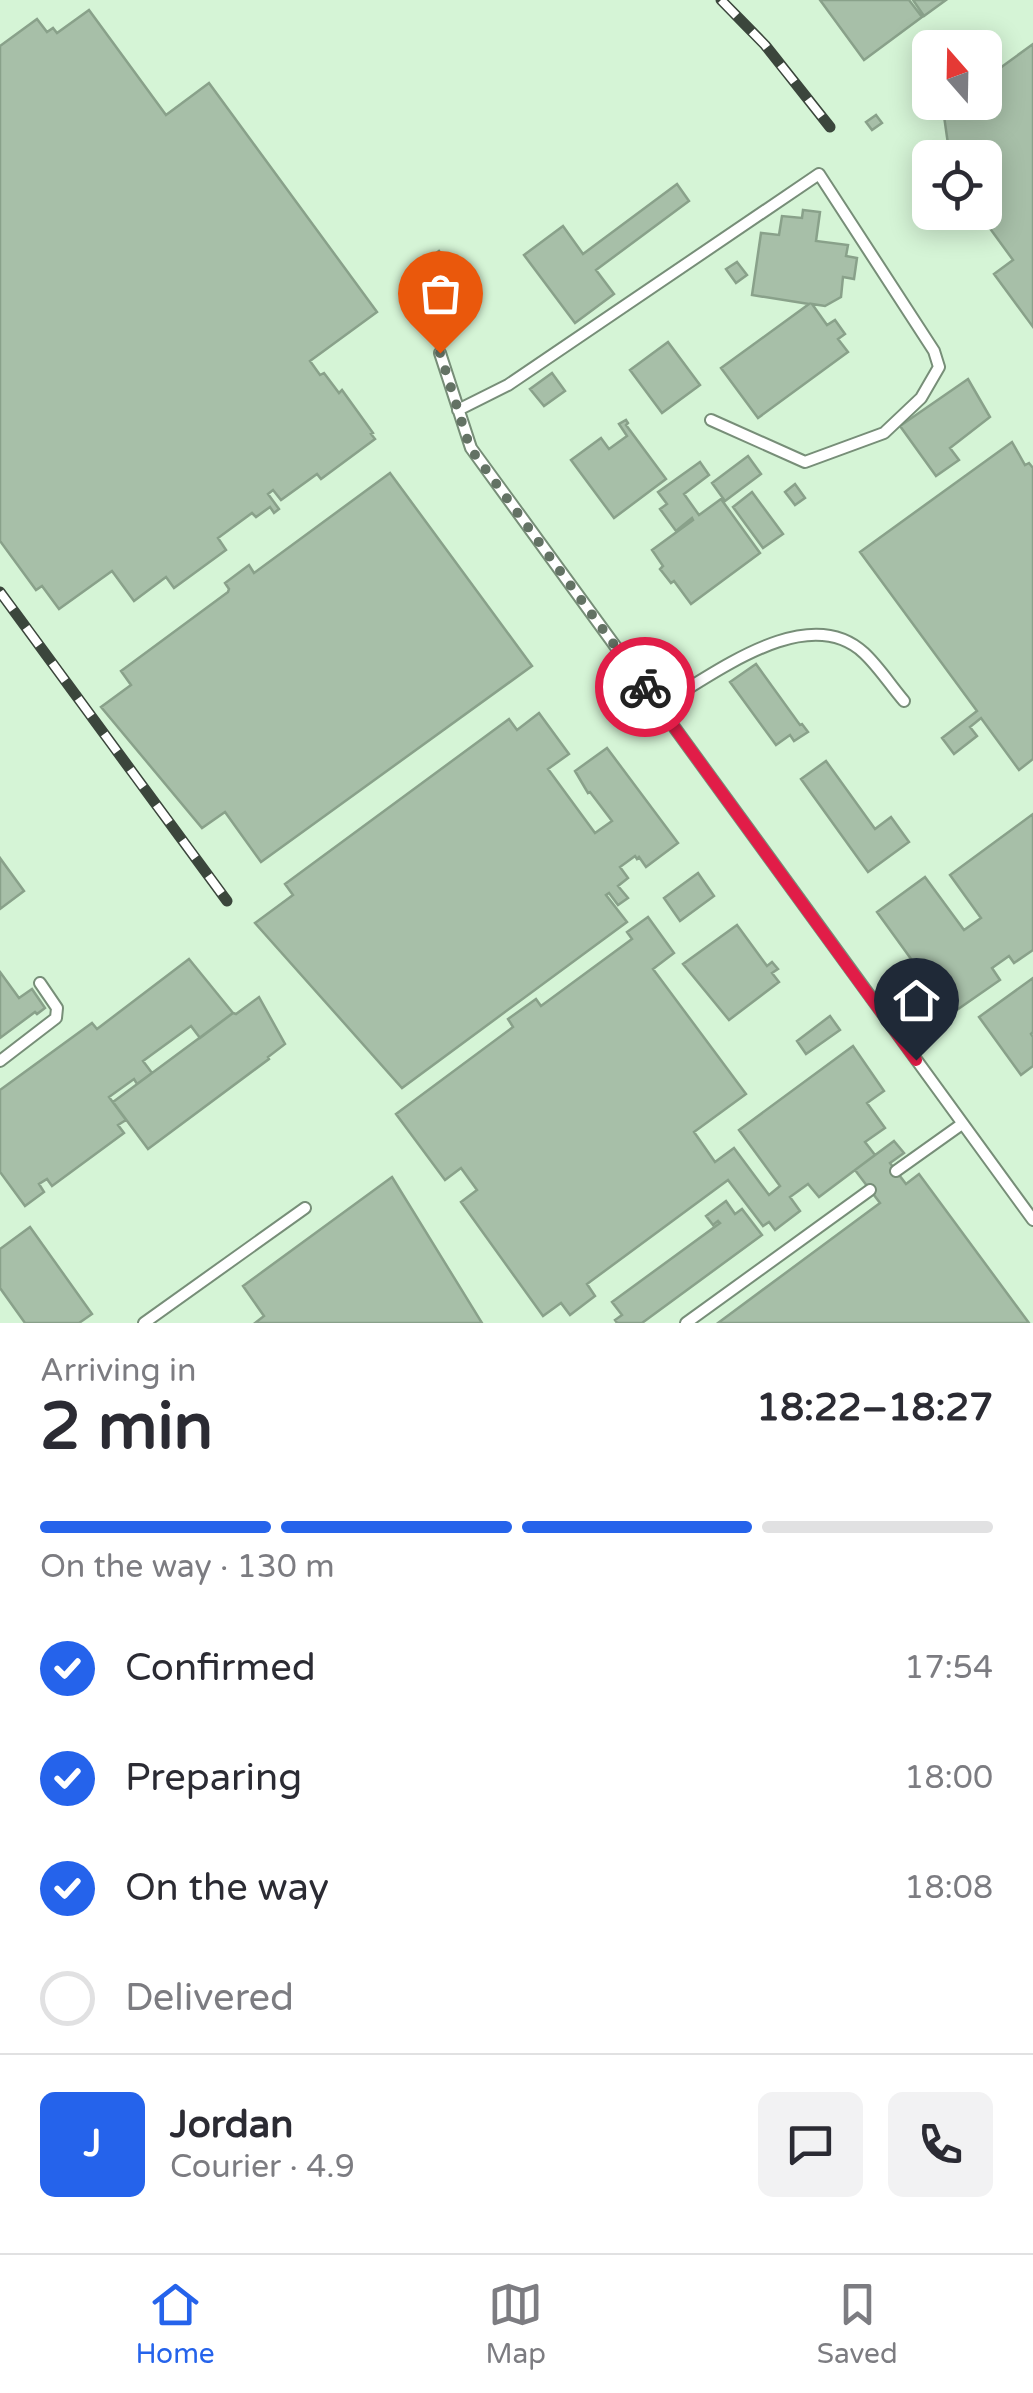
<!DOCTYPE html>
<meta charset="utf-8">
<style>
body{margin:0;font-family:"Varela Round",sans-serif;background:#f2f2f3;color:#2b2b33;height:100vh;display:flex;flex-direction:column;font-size:38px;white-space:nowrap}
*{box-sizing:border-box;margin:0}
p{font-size:32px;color:#7c7c81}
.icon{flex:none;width:55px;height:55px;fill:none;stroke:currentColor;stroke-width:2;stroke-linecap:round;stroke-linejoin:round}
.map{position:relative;height:1323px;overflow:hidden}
.drawer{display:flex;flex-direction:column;background:#fff;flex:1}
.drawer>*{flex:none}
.needle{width:65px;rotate:340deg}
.tools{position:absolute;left:912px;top:30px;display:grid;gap:20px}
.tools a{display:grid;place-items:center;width:90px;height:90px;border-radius:15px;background:#fff;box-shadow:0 5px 25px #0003;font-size:50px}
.pin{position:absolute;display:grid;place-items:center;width:85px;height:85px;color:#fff;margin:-102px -42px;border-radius:50% 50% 50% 0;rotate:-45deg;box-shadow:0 0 10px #0007}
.pin .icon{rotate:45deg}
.courier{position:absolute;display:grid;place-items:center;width:100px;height:100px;margin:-50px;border:8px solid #e11d48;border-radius:50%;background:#fff;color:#222;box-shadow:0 2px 12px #0007}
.head em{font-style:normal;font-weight:700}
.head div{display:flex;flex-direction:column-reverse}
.head{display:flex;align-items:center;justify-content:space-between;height:170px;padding:0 40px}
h1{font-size:65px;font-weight:700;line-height:75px}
.bar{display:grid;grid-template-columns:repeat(4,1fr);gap:15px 10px;align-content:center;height:120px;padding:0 40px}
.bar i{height:12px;border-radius:8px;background:#e1e1e2}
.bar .selected{background:#2563eb}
.bar p{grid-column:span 4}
.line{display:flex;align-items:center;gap:25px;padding:0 40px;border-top:2px solid #e1e1e2}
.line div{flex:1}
.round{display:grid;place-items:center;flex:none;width:105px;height:105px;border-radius:15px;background:#f2f2f3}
ol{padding:0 40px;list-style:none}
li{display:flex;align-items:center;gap:30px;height:110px}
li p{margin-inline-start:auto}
li .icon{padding:10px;border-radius:50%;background:#2563eb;color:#fff;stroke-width:4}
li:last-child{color:#7c7c81}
li i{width:55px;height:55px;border:5px solid #e1e1e2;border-radius:50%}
.menu{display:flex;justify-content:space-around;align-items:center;height:140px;border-top:2px solid #e1e1e2;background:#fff;font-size:28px;color:#7c7c81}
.menu a{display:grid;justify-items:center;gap:5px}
.menu .selected{color:#2563eb}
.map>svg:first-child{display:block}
.built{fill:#d5f4d6;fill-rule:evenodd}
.building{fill:#a7bfa8;stroke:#89a18a;stroke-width:2.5}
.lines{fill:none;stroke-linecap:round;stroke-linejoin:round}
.service-casing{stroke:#778e78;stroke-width:14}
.service{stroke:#fff;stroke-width:10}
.rail-casing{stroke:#3b463c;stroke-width:11}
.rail{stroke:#fff;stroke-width:8;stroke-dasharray:22;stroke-linecap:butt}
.done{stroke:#637264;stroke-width:10;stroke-dasharray:0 18}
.route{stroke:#e11d48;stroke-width:12}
</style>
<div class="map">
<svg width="1033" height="1323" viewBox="0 0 1033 1323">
<rect width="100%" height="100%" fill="#e4fee5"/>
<!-- built -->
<path class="built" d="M0,0h1033v1323h-1033zM930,48h55v54h-55zM930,158h55v54h-55z"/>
<!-- building -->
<path class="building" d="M820,0h89l13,17 -58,43z
M913,0h33l-22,16z
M89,10l77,105 43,-32 168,229 -67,49 10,14 4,-2 15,20 3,-3 31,43 -2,1 4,5 -54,40 -4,-5 -36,26 -8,-10 -5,4 11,15 -5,4 -4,-6 -14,10 -4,-4 -34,25 8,12 -52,38 -8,-11 -32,24 -22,-30 -53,38 -17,-23 -6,4 -36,-49v-495l37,-27 10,13 6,-4 4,5z
M1033,44v283l-39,-53 19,-14 -35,-48h7v-54h-35l-7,-49 10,-7h32v-23z
M876,115l6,8 -10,7 -6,-8z
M677,184l12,17 -93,69 18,24 -39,29 -51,-68 39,-29 20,28z
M803,210l17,2 -4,29 32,4 -2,11 11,2 -3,21 -11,-2 -2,20 -16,9 -13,-2 15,21 8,-5 10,14 -7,5 10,13 -90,66 -37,-50 88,-64 -57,-9 9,-62 18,2 3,-19 20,2z
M439,251l11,15 -10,8 -12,-15z
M737,262l10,13 -11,8 -10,-14z
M668,342l32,43 -38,28 -32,-43z
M552,373l13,18 -21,15 -14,-17z
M968,379l22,38 -40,31 9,12 -23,16 -36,-50z
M626,420l2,3 -2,2 40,54 -52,39 -43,-58 30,-22 8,11 18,-13 -8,-12z
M1012,442l13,23 4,-2 4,5v291l-14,11 -38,-52 -11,9 7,9 -23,18 -12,-16 35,-27 -117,-159z
M748,456l13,18 -36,27 -13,-18z
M700,462l9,13 -25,19 15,21 22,-16 39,54 -69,51 -17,-23 -3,2 -11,-14 3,-3 -11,-16 41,-30 -1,-2 -16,13 -16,-22 7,-5 -9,-12z
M390,473l142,193 -271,196 -36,-50 -23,16 -101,-121 30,-22 -10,-14 107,-79 1,-3 -4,-6 24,-18 5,8z
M795,484l10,14 -10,7 -10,-13z
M752,492l31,42 -20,14 -30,-41z
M756,664l44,61 2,-1 6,8 -14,9 -4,-6 -14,10 -46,-63z
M539,713l30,41 -21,15 47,64 17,-12 -22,-29 -2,1 -13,-22 32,-23 71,95 -32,24 -7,-10 -2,2 -2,-3 -15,11 8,11 -10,8 10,12 -10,7 -9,-12 -3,2 21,27 -225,166 -147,-165 38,-28 -8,-11 224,-165 8,11z
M826,761l49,68 16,-12 18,25 -41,30 -67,-93z
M1033,814v136l-19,13 -5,-7 -17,12 8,12 -49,34 -74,-102 48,-35 39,53 17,-12 -31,-43z
M0,858l24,33 -24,18z
M698,873l16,23 -34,25 -16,-23z
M648,917l26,36 -21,16 93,125 -52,38 21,30 19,-14 35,47 11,-9 -41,-56 114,-84 31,45 -17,12 18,25 -20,14 10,13 -56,42 -11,-13 -18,13 10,14 -25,19 -6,-8 -6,4 -35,-46 -141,104 8,12 -25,19 -9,-12 -18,13 -82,-114 16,-12 -16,-22 -16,12 -49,-66 117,-87 -5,-8 28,-20 5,7 91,-67 -5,-7z
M737,925l30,41 5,-4 6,7 -6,4 7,9 -50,38 -46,-56z
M189,959l44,54 -33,25 -9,-12 -48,35 9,12 -15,11 -3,-5 -25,18 17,23 -8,5 6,8 -72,53 -5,-7 -8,5 5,8 -19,14 -25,-34v-82l92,-67 5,6z
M0,972l19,26 13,-9 13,19 -8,6 -2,-2 -35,26z
M1033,978v54l-2,2 2,3v29l-12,9 -42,-58z
M259,997l26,47 -17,13 1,2 -121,90 -35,-47 120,-89 3,1z
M830,1016l10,14 -34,24 -9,-13z
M894,1141l10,12 -14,10 16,21 13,-10 110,149h-311l162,-120 -25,-33z
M392,1177l90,146h-227l9,-7 -21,-30z
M726,1201l9,13 7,-5 20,26 -120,88h-25l-2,-3 7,-5 -10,-13 108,-79 -2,-2 -5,4 -7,-9z
M30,1227l62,87 -13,9h-54l-25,-35v-39z"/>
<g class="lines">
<!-- service casing -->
<g class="service-casing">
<path id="service" d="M440,353l31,95 562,772
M458,410l50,-25 311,-211 115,177 5,16 -18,31 -37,35 -79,29 -94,-42
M659,706c53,-30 148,-106 205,-53 15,14 27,33 40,48
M0,1061l56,-43 1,-10 -17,-25
M896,1171l66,-47
M144,1323l161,-115
M686,1323l184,-133"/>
</g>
<!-- service -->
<use href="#service" class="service"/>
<!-- rail casing -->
<g class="rail-casing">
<path id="rail" d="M721,0l44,45 65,82
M0,592l227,309"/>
</g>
<!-- rail -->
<use href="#rail" class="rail"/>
</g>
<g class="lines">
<!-- done -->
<path class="done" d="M440,353l30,95 175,239"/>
<!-- route -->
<path class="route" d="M645,687l271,373"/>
</g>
</svg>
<div class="tools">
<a><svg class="needle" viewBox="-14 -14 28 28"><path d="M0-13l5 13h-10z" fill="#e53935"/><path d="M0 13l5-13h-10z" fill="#7c7c81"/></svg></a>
<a><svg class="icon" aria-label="locate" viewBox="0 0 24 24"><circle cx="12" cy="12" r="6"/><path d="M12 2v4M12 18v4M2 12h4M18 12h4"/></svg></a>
</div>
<div class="pin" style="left:440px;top:353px;background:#ea580c"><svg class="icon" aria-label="bag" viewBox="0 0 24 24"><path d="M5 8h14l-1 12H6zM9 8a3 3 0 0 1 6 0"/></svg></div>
<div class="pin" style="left:916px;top:1060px;background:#1f2937"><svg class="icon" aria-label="home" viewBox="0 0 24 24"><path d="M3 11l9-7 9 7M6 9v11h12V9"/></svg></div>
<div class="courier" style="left:645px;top:687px"><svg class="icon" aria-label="bike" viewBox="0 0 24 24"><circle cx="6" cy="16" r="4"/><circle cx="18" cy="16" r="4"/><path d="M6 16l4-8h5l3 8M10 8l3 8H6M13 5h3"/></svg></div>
</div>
<section class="drawer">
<div class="head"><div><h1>2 min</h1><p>Arriving in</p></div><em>18:22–18:27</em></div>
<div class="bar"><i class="selected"></i><i class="selected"></i><i class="selected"></i><i></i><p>On the way · 130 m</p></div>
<ol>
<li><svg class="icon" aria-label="check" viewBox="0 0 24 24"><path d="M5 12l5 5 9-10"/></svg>Confirmed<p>17:54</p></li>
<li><svg class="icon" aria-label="check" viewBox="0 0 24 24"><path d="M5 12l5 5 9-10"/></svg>Preparing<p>18:00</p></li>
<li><svg class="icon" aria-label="check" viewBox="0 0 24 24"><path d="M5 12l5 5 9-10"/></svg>On the way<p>18:08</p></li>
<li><i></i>Delivered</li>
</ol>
<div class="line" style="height:180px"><b class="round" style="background:#2563eb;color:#fff">J</b><div><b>Jordan</b><p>Courier · 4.9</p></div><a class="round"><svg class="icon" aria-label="chat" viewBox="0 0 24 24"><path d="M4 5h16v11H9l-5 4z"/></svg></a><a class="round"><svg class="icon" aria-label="phone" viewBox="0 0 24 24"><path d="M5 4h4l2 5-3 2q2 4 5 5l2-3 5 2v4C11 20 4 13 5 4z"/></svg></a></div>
</section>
<nav class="menu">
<a class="selected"><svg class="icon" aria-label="home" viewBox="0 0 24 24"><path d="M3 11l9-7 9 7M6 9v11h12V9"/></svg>Home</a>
<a><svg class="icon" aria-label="map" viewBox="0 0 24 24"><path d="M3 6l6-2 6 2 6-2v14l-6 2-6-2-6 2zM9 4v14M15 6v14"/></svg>Map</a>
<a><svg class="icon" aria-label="saved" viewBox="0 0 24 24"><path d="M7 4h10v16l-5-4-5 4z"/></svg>Saved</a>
</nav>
